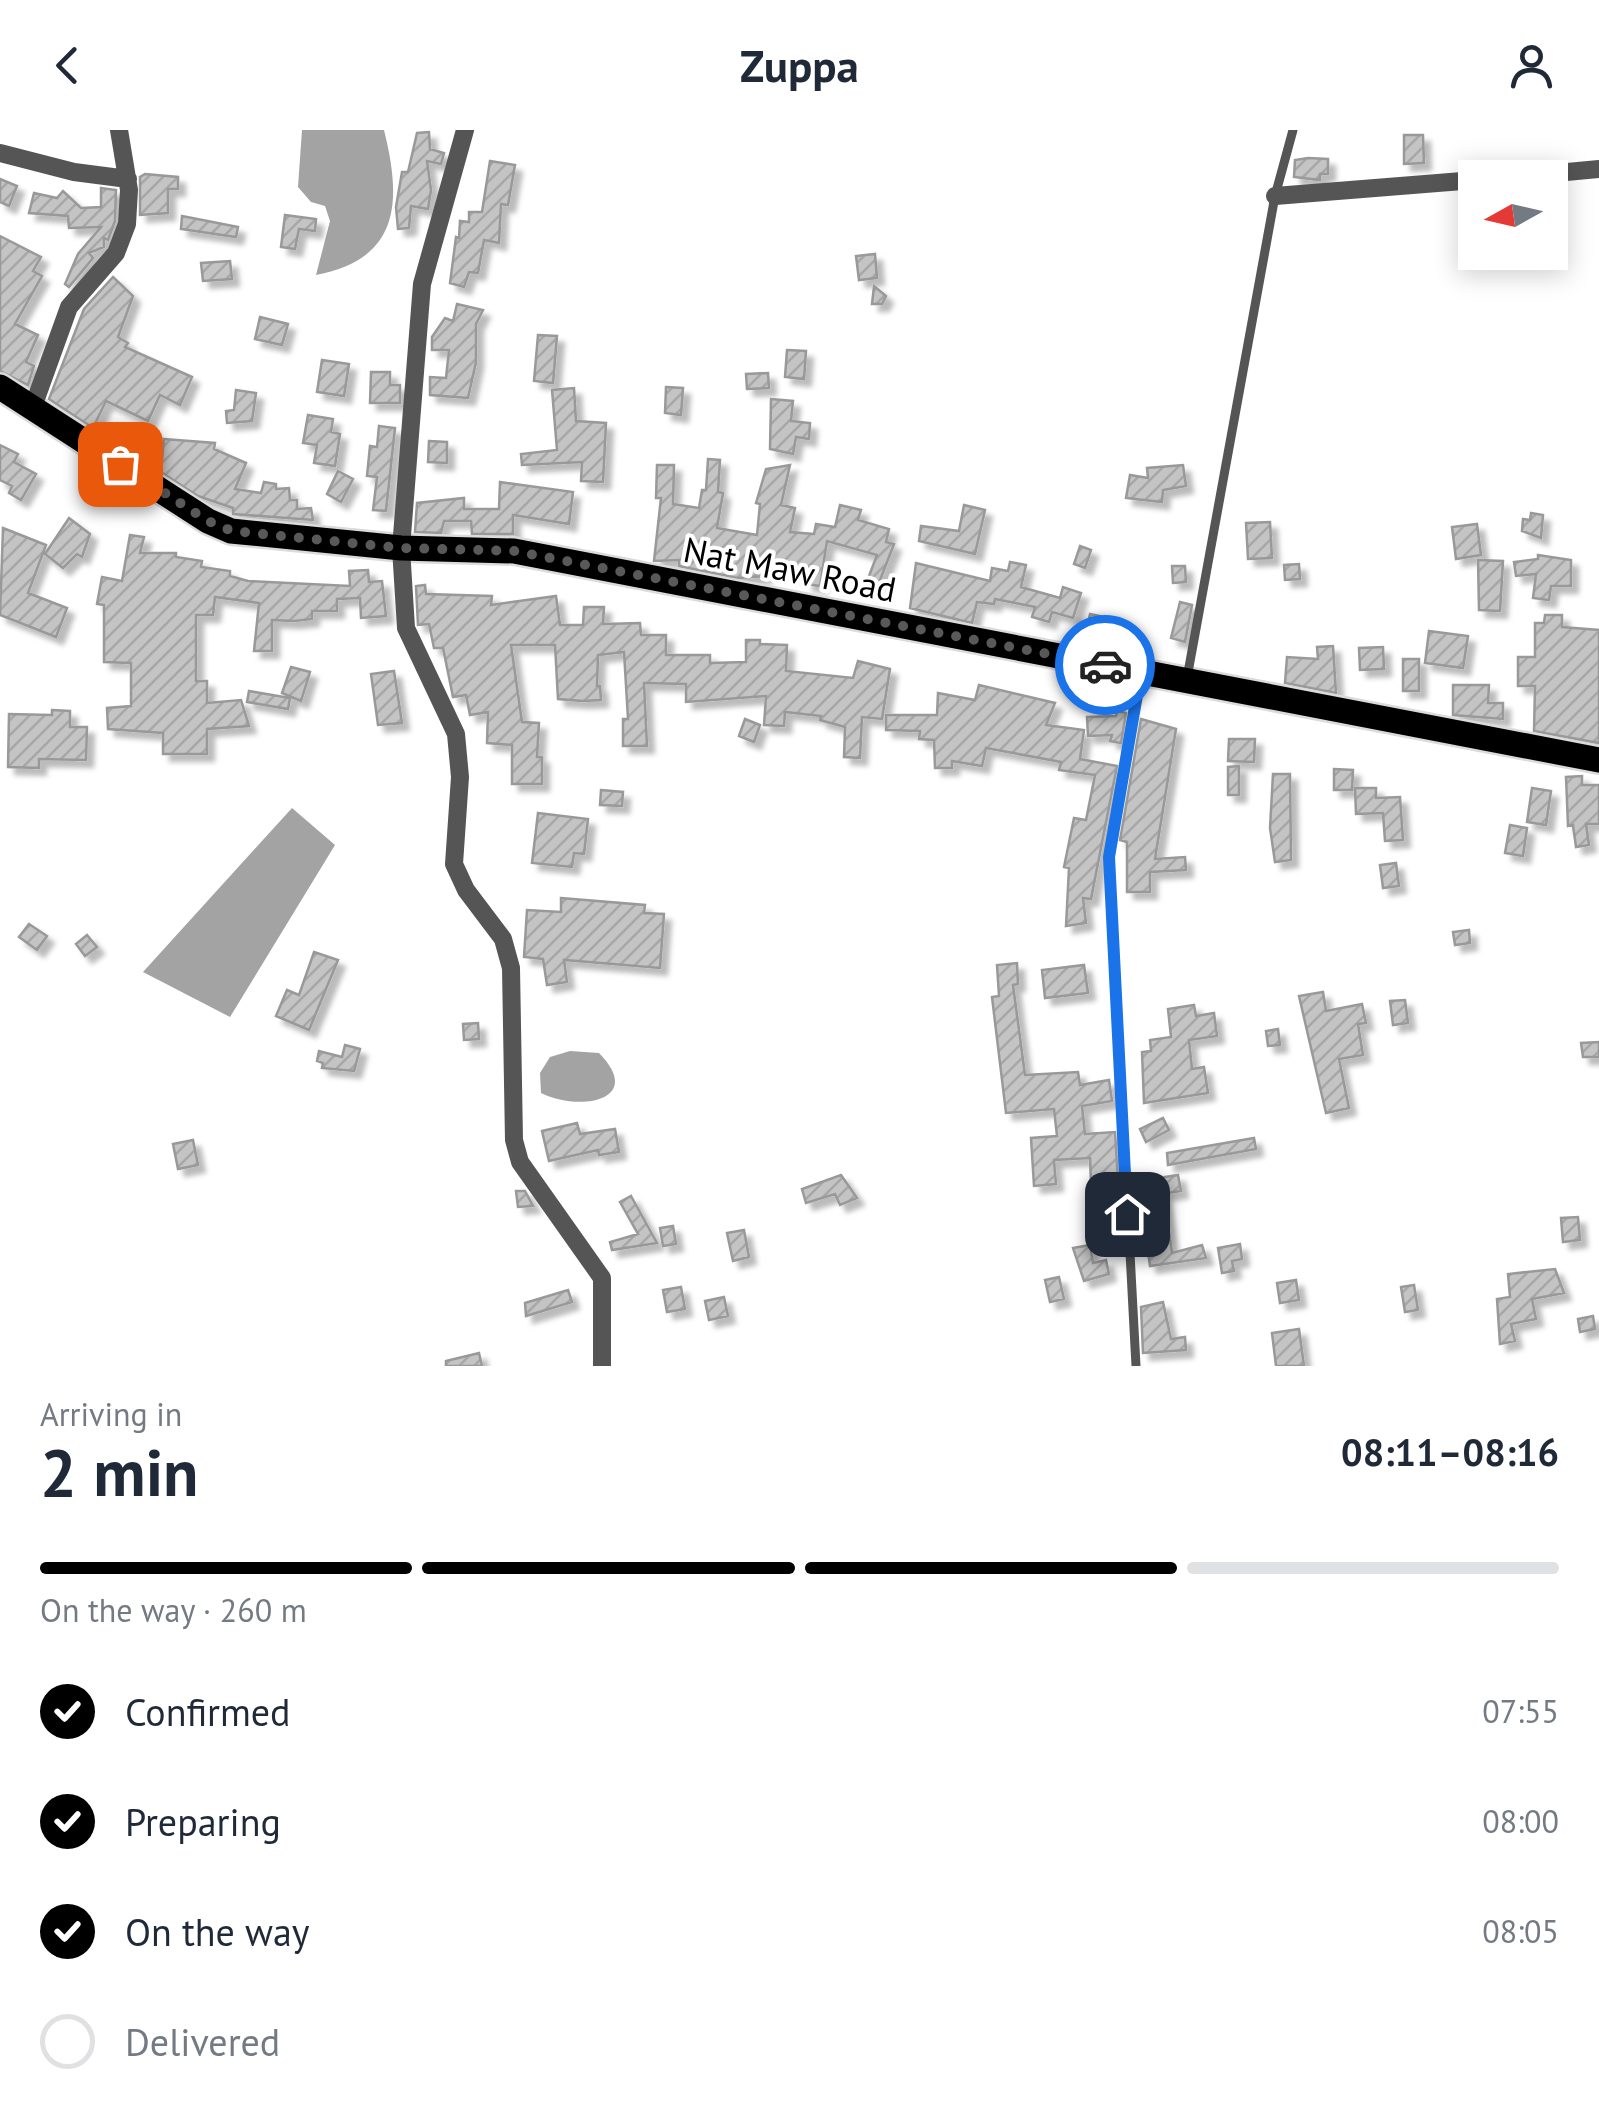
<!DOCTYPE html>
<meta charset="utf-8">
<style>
body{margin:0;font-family:"PT Sans",sans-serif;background:#f2f2f3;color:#1f2937;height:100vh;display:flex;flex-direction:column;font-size:38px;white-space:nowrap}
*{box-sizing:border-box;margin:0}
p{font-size:32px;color:#747a83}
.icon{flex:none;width:55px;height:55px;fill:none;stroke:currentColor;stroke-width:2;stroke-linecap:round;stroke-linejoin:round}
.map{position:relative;height:1236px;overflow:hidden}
.side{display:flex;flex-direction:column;background:#fff;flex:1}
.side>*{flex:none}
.needle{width:65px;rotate:262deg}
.buttons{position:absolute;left:1458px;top:30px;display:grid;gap:20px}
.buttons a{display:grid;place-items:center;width:110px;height:110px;border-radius:0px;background:#fff;box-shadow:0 5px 25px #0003;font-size:50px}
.pin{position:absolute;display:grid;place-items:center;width:85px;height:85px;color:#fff;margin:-42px;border-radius:20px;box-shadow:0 5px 15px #0006}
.courier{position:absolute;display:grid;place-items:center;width:100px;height:100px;margin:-50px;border:8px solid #1a73e8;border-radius:50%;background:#fff;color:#222;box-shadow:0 2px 12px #0007}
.headline em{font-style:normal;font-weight:800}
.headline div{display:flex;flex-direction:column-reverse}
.headline{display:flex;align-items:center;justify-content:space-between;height:170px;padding:0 40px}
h1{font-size:65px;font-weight:800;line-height:75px}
.bar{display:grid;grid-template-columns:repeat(4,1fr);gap:15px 10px;align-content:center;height:120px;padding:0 40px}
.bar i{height:12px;border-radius:8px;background:#e0e1e3}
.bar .selected{background:#000}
.bar p{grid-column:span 4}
ol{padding:0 40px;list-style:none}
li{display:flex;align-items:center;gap:30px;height:110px}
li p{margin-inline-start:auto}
li .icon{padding:10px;border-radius:50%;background:#000;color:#fff;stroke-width:4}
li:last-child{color:#747a83}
li i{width:55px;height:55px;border:5px solid #e0e1e3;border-radius:50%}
header{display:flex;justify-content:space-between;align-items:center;height:130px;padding:0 40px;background:#fff;font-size:45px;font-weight:800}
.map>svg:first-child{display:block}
.water{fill:#a3a3a3}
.building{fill:url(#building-hatch);stroke:#999;stroke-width:2.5;filter:url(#shadow)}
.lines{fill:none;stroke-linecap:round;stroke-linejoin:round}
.primary-casing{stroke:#dbdbdb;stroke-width:30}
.service{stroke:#555;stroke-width:9}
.minor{stroke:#555;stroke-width:18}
.primary{stroke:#000;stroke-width:25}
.done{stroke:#595959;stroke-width:10;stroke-dasharray:0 18}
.route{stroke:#1a73e8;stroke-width:12}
.labels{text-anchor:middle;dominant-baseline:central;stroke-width:8;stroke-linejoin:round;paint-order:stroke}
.street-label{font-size:35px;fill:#000;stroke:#fff}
</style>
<header><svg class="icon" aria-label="back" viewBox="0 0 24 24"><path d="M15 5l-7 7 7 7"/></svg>Zuppa<svg class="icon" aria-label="person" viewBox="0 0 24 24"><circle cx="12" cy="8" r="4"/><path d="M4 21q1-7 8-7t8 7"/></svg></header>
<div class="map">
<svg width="1599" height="1236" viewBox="0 0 1599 1236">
<defs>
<pattern id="building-hatch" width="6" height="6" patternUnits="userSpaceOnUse" patternTransform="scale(2.5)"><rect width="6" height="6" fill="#c4c4c4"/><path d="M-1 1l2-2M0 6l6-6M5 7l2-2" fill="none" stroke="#a7a7a7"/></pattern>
<filter id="shadow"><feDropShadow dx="7" dy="7" stdDeviation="2.5" flood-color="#0004"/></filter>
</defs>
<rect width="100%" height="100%" fill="#fff"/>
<!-- water -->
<path class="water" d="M302,0h82c18,72 16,129 -68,145l14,-54 -5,-15 -14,-4 -13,-15z
M292,678l43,37 -105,172 -87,-45z
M570,921l29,2c47,48 -21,59 -58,40l-1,-20 10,-16z"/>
<!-- building -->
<path class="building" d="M429,2l1,17 14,4 -3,11 -14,-3 4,29 -3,19 -17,-3 -2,22 -11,1 -2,-22 6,-35h6l9,-39z
M1404,5h19l1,28 -20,1z
M1308,28l20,1v15h-8v6l-26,-3 1,-17z
M490,31l25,4 -7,40 -7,-1 -2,39 -15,-3 -6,33 -9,-1 -5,15 -14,-4 6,-46 3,1 1,-17 9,1v-10h13z
M145,44l33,3v12h-10v24l-28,2v-38z
M0,49l17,7 -8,20 -9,-4z
M101,58l15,2 -1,31 -7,19 -4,-2v9l-15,6 4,5 -24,29 -4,-3 13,-30 23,-27 -32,1 -1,-12 -39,-3 5,-20 23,5 6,-7 18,17 20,-1z
M285,85l31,4 -1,12 -16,-2 -4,20 -14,-2z
M182,86l56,11 -2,10 -55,-8z
M0,106l41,21 -8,14 9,5 -27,48 23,11 -12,27 8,4 -6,19 -28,-14z
M875,124l2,24 -18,2 -3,-24z
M230,131l2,18 -29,2 -2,-18z
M113,147l20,19 -15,41 10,6 -3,4 67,30 -12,28 -20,-10 -12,26 -42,-20 -13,27 -44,-29 35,-90z
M874,156l12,10 -4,8h-10z
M457,174l26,6 -7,14v38l-8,36 -38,-3v-18l16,1 3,-28h-17v-13l13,-19 8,3z
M260,187l28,7 -6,21 -27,-6z
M538,205l19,1 -4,47 -19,-2z
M787,220l19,1 -2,28 -19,-2z
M322,230l27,4 -5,32 -27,-4z
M371,242h19v13h10v18h-30z
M768,243l1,15 -22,1 -1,-15z
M666,257l17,1 -2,27 -16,-2z
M574,258l2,33 30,2 -3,59 -22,-1 1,-19 -60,3 -1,-11 36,-4 -5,-60z
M236,260l20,3 -4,28 -25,2 -1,-12 8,-1z
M771,269l22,2 -2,20 19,2 -1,16 -13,-2 -3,17 -23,-5z
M308,285l25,4 -2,13 9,2 -5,32 -21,-3 3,-18 -14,-2z
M379,296l16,2 -9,83 -13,-1 4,-33 -10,-1 3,-30 7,1z
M164,309l51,4 -1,6 32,14 -11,26 26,4 3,-11 12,2v5l13,-1 1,12h7v9l14,-1 2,12 -80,-6v-6l-35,-12 -37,-24z
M429,311l18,1v21l-19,-1z
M0,315l18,9 -4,8 22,12 -15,26 -12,-7 3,-7 -12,-6z
M708,329l12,1 -2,32 5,1 -6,35 40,7 3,-31 -4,-1 10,-34 24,-4 -9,40 14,3 -5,24 24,2 2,-10 19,3 5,-22 21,5 -3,10 31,9 -3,13 8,2 -19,49 -11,-4 13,-34 -50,-14 -7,45 -14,-2 1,-9 -42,-5v6l-28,2 -58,-12v-6l-25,1 7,-63h-5l1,-33h17l-1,39 26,4 3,-18h4z
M1183,335l3,21 -23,4 -1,12 -36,-4 4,-23 18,3 -1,-10z
M338,341l15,8 -12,23 -14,-8z
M500,352l73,10 -4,32 -56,-9v19h-41l-1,-13h-27l-3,12 -26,-1 2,-29 47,-5v11h35z
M964,375l21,5 -10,44 -56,-13 2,-15 38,5z
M1531,383l12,2 -2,23 -19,-7 1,-12 7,1z
M69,388l21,16 -8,23 -5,-3 -14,14 -18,-14z
M1270,392l2,36 -24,1 -2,-36z
M1477,394l4,31 -25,4 -4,-32z
M3,398l43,17 -18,48 39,15 -11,29 -56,-22z
M130,405l14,2 -4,16h36v4l26,4 -1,6 29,4v5l18,5 102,5 -1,-15 19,-1 1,12 13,-1 4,35 -25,2 -1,-20 -23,1v12h-25v8l-18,2 -22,-1v31h-18l5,-48 -44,-6 -2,18h-17v66h11v22l34,-3 8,26 -42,3v25h-44v-21l-55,-4 -1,-21 24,-2v-43l-27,-1v-57l-7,-1 5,-27 20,4z
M1080,416l11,4 -6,18 -11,-4z
M1538,425l33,5v26h-20l-2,14 -16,-2 3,-24 -20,2 -2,-14 24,-3z
M1478,430l25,1 -3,50 -21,-1z
M1010,432l16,3 -5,22 39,11 3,-11 18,6 -8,25 -21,-6 -3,10 -17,-5 3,-10 -40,-8 -1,5 -17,-2 -5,21 -62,-15 6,-45 74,18 2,-13 16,3z
M1299,434l1,15 -15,1 -1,-15z
M1172,436h13l1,16 -13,1z
M425,455l1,9 66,2 -1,9 65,-9 4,29h23l1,-18h20l-1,17 37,-1 1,12h25v20h44v8l36,-1v-22h14v4l27,1 -1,26 67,7 5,-17 32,8 -8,50 -20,-2 -2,41 -16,-1 1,-30 -25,-7 1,-4 -36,-4 -1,14 -20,-1 2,-29 -80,6v-18l-42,-1 3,63h-24v-27h5l-4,-67 -26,3 -1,31h3l1,14 -18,1 -25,-2 -3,-54h-44l11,77 17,1 -2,34h5v27h-30v-39l-25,-2 1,-31 -18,3 -4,-20 -13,2 -10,-49h-9l-5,-24 -11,1 -2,-39z
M1180,472l12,3 -7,37 -14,-4z
M1090,484l14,3 -6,30 -15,-3z
M1545,485h17v12l37,3v113l-65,-12 1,-45h-17v-29h17v-34h9z
M1429,501l39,5 -5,32 -38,-5z
M1333,516l3,47 -51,-10 2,-26 31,2 -1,-12z
M1383,517l1,22 -24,1 -1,-22z
M1403,529h16v32h-16z
M291,537l19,5 -9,29 -19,-8z
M394,541l8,52 -24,2 -7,-51z
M979,555l76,18 -9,22 38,5 -4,29 37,7 -26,133 -8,-1 3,25 -20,3 3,-58 -5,-1 10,-49 12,2 9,-45 -36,-5 2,-8 -75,-14 -4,18 -30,-5v7h-17l-1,-28 -15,-1 1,-8 -34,-1v-15h51l1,-22 37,7z
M1453,555h36l-1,18h15v16l-50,-4z
M249,561l41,7 -2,11 -41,-7z
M52,580l18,1v16h17l-1,33 -47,-1v9l-31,-1 1,-53 43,1z
M1117,581l9,2 -5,30 -11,-2 2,-6 -24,1 -1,-19 29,-1z
M745,589l15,6 -6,17 -15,-6z
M1141,589l35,10 -21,130 30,-2 1,13 -36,2v20h-23v-50l-7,-2z
M1229,609h26l-1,23 -26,-1z
M1239,636v29h-11v-28z
M1334,639l19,1 -1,20h-18z
M1273,644h17l1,86 -16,2 -5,-34z
M1582,646v9h17v39h-13l3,21 -13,2 -3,-22 -5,1 -2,-49z
M1355,658h21v10l24,-1 3,43 -18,1 -2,-28 -27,1z
M1532,658l19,3 -5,34 -19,-3z
M601,660l22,2 -1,14 -22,-1z
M538,683l50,6 -4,35 -10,-1 -2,14 -40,-4z
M1510,695l17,3 -4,28 -18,-3z
M1396,733l3,23 -16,2 -3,-23z
M561,768l84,7 -1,8 20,1 -4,54 -96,-8 3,22 -20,3 -4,-26 -19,-2 3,-47 34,2z
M29,794l18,12 -10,14 -18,-13z
M1469,800l1,13 -15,2 -2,-13z
M87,805l10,12 -12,9 -9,-12z
M314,822l24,8 -29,70 -33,-14 11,-26 12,5z
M1017,833l1,21 -5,1 12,90 53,-3 2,13 29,-5 3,21 -30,5 3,28 30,-2 3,50 -27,2 -1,-26 -36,2 2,24 -22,2 -3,-48 26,-2 -3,-27 -48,4 -14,-116 7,-1 -2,-31z
M1084,835l4,28 -43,5 -3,-28z
M1323,862l3,19 36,-7 4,19 -8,1 5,31 -24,4 10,49 -23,5 -27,-117z
M1405,870l3,23 -15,2 -3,-24z
M1194,875l2,11 18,-3 3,23 -28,4 3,29 12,-2 4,26 -64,10 -2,-51 9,-1 -1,-11 21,-3 -3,-28z
M478,893l1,16 -15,1 -1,-16z
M1278,899l2,16 -12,1 -2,-15z
M1599,912v15h-16l-2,-14z
M345,915l15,4 -6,22 -32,-3 1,-5 -6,-2 2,-10 23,6z
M1163,988l6,12 -23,12 -6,-13z
M577,993l3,11 35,-5 4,23 -20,3 -1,-5 -49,11 -7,-30z
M1254,1008l2,11 -88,16 -1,-12z
M193,1010l5,25 -20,4 -5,-25z
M841,1045l16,23 -17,7 -5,-11 -29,9 -4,-14z
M1178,1045l3,16 -27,4 -2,-16z
M516,1061h9l8,15 -15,1z
M1164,1065l8,58 30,-8 4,13 -56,8 -3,-21 -9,1 -3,-49z
M631,1066l26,47 -45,7 -2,-8 28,-8 -18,-32z
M1578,1087l2,23 -17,2 -2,-24z
M673,1096l3,18 -13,2 -3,-18z
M744,1100l5,27 -16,4 -6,-28z
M1240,1114l2,15 -10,2 2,10 -12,2 -4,-25z
M1090,1115l3,18 13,-3 3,14 -25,7 -11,-33z
M1555,1139l9,24 -32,6 4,20 -25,5 4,17 -15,3 -3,-45 13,-2 -2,-23z
M1059,1147l5,22 -14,3 -5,-22z
M1296,1150l3,20 -19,3 -3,-20z
M1414,1155l4,25 -13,2 -4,-25z
M681,1157l4,22 -18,3 -4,-22z
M568,1160l4,12 -46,14 -1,-13z
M724,1167l4,19 -19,4 -4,-19z
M1163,1172l8,37 14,-2 1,13 -43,3 -2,-46z
M1593,1186l2,13 -15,3 -2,-13z
M1299,1199l5,37h-28l-4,-33z
M479,1223l3,13h-36v-5z"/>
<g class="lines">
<!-- primary casing -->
<g class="primary-casing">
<path id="primary" d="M0,257l208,134 23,10 170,17 113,3 1085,209"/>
</g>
<!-- service -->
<path class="service" d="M1187,548l88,-482 18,-66
M1136,1236l-27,-509 32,-184"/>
<!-- minor -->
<path class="minor" d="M465,0l-43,154 -21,264 5,80 50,106 4,43 -6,87 12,26 37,49 8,29 3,172 6,22 82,116v88
M0,23l74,19 54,7
M1502,48l97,-9
M1275,66l200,-16
M33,277l36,-100 47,-54 11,-29 2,-34 -10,-60"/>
<!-- primary -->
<use href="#primary" class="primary"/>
</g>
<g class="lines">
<!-- done -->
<path class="done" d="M120,334l88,57 24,10 169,17 113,3 591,114"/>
<!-- route -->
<path class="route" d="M1105,535l36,7 -32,185 18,357"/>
</g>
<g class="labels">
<!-- street labels -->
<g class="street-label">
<text transform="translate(790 439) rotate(11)">Nat Maw Road</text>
</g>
</g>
</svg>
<div class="buttons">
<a><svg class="needle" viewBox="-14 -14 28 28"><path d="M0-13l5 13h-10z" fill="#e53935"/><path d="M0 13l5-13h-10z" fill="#747a83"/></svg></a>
</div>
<div class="pin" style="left:120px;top:334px;background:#ea580c"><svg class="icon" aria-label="bag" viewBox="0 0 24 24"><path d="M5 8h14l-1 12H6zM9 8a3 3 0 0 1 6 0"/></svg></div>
<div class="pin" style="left:1127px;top:1084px;background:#1f2937"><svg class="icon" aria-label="home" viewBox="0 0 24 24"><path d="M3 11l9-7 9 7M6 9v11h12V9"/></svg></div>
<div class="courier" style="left:1105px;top:535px"><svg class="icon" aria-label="car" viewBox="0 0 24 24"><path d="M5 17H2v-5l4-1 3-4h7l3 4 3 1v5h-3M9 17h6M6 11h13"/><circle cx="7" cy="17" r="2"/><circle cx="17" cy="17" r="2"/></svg></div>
</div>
<section class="side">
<div class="headline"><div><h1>2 min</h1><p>Arriving in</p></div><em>08:11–08:16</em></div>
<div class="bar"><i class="selected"></i><i class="selected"></i><i class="selected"></i><i></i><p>On the way · 260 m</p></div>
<ol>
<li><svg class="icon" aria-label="check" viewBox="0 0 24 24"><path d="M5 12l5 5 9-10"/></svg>Confirmed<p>07:55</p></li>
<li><svg class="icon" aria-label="check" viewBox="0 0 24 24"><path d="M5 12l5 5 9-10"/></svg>Preparing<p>08:00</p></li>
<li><svg class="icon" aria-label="check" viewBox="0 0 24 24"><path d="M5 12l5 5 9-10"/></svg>On the way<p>08:05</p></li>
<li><i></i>Delivered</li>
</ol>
</section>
